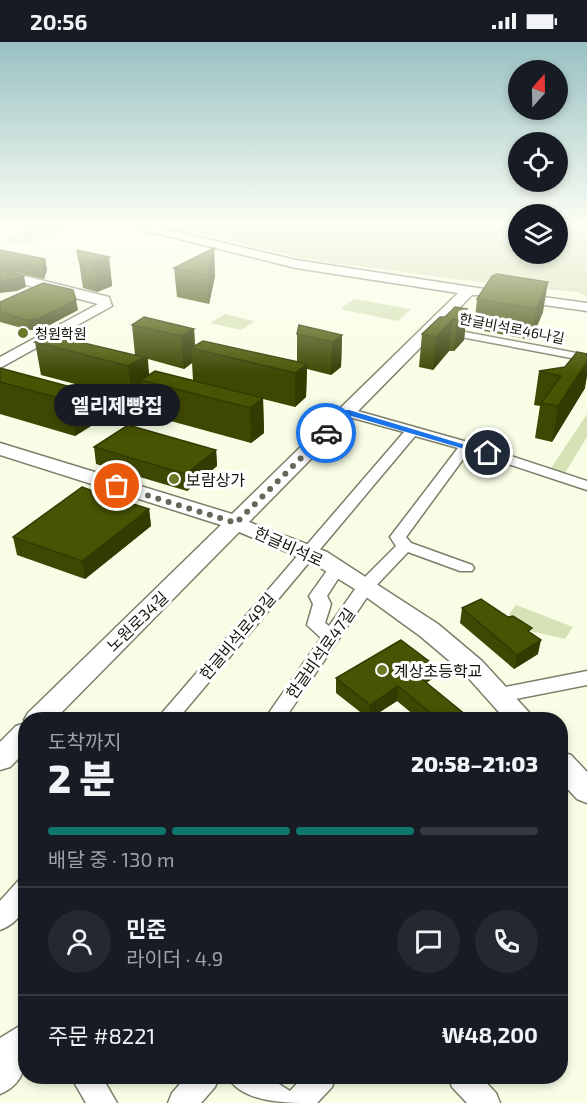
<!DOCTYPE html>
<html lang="ko">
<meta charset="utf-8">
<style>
body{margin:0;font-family:"Exo 2","Noto Sans KR",sans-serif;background:#242831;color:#f1f3f6;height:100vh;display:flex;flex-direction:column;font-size:22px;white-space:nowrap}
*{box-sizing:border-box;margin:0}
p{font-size:20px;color:#9ea1a6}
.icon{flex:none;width:33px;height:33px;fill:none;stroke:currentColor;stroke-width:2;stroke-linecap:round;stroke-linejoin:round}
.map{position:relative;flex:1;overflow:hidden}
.drawer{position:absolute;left:18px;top:670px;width:550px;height:372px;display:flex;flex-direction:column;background:#171b24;border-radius:24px;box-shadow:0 3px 9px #0003}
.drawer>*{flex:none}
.needle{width:39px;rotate:20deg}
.tools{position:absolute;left:508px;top:18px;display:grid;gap:12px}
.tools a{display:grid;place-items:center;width:60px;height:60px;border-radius:50%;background:#171b24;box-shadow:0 3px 9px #0003;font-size:30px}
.pin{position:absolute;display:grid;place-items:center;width:51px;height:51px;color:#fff;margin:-26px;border:3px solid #fff;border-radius:50%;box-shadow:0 2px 6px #0007}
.courier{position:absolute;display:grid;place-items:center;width:60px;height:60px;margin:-30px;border:4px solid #1a73e8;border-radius:50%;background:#fff;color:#222;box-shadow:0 2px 8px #0007}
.bubble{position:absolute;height:42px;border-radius:21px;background:#171b24;box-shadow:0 3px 9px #0003;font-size:20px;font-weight:800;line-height:42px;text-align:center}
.headline em{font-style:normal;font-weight:800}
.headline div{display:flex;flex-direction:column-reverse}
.headline{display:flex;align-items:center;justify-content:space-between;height:102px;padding:0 30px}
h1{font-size:39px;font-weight:800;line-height:45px}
.bar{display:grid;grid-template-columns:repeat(4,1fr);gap:9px 6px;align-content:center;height:72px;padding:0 30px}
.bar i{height:8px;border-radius:4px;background:#363941}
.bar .on{background:#0f766e}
.bar p{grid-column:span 4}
.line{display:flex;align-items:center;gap:15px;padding:0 30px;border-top:2px solid #363941}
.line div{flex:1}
.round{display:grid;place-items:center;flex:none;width:63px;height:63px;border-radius:32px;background:#242831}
.status{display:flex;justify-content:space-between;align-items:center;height:42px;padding:0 30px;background:#171b24;direction:ltr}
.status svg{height:16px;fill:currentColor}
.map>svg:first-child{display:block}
.green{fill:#d6e1b6}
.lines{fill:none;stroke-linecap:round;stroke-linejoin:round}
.street-casing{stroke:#797f69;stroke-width:3}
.secondary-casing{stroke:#797f69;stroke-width:3}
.street{fill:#fff;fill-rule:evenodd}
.secondary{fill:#fff;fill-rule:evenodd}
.wall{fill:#3e4803;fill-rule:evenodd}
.shaded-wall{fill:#323b02}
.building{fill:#485403;stroke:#323b02;stroke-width:1.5}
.route{fill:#1a73e8}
.done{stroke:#646759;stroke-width:6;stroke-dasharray:0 10.8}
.poi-dot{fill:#6a7926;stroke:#fff;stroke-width:2}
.labels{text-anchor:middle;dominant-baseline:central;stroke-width:6;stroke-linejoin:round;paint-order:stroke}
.far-street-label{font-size:14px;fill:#14160d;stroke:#fff}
.far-poi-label{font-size:14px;fill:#14160d;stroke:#fff;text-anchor:start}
.poi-label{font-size:16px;fill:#14160d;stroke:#fff;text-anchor:start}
.street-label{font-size:16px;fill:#14160d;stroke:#fff}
</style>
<div class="status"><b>20:56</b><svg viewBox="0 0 49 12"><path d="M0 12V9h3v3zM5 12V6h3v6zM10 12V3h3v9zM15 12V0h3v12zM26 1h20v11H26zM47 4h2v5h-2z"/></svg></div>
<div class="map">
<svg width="587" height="1061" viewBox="0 0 587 1061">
<rect width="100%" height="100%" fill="#f8fee6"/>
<!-- green -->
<path class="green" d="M30,184h47l-55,18 -18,-4z
M168,184h351v28h39v-28h29v71l-9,-5 -71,-6 -202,-27z
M354,257l57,10 -13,12 -58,-12z
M225,272l28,7h2l-14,9 -31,-7z
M587,372v23l-22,36 -14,-5z
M516,563l57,22 -8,12 -39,-9 -17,-16z"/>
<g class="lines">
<!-- street casing -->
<g class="street-casing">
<path id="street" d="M444,286l143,27v6l-147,-28 -1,-2z
M145,352l6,4 -2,3 -23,16h-10l-1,-3 1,-3z
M347,366l124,35 116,38v9l-118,-39 -63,86 5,6 61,22 2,3 -2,3h-12l-52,-19 -36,38 -88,130h-20l57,-82 -14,-13 6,-21 -4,-8 22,-31h12l2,3 -18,28 4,8 -6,19 4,3 31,-44 36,-36 -6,-9 68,-89 -43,-12 -238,284h-21l248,-288 -62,-17 -1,-3 1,-3z
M587,629v14l-87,17 -7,-2 -3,-5 3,-5 7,-2z
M26,836c0,23 0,42 -26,52v-29l18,-20z
M26,980c0,28 6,59 -26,72v-56z
M71,1035h31l15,26h-31z
M186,1035h33l-4,10 -14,16h-33l4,-10z
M228,1035h40l22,14 13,-14h33l-4,10 -15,16c-30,0 -75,0 -89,-26z
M448,1035h33l15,16 4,10h-33l-15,-16z"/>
</g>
<!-- secondary casing -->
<g class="secondary-casing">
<path id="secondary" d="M133,184h19l144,34 188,29 2,3 -2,3h-12l-223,227 78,30 111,72 44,37 54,59h-30l-42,-47 -44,-37 -62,-45 -47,-29 -72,-30 -185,188h-28v2l-2,-2 4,-7 193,-188 -221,-70v-12l232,71 226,-221 -162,-25 -161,-40z
M0,228l109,27 3,9 -112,62v-11l98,-53 -98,-26z
M514,251l73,10v8l-78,-11 -2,-3z
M26,681v28l-16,16 -10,3v-28l16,-16z
M561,710l10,3 16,17v31l-10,-4 -16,-17z"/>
</g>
<!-- street -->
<use href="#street" class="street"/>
<!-- secondary -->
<use href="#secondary" class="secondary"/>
</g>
<!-- wall -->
<path class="wall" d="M214,206l1,28 -6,28 -32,-7 -3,-29z
M0,208l45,9 2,11 -3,9 -44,-10z
M77,208l32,7 3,29 -15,6 -14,-4z
M492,234l51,36 -12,28 -57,-11 3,-30z
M0,260l78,8 -36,19 -13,1 -29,-8z
M467,267l-3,31 -10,11h-5l-16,19 -14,-3 3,-33z
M132,283l62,4 1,17 102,16v-28l45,1 -1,32 -10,8 -24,-6 -1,28 -11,10 -32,-8 1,34 -13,10 -106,-29 -2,-21 -11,6 -91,-24 -6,-33 100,13zM148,317l36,10 8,-6 1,17 -44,-5z
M565,325l20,21 -33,54 -17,-4 5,-32 -6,-1 5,-34z
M0,326l86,23 5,35 -16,10 -75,-22z
M94,405l122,3 1,16 -30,25 -91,-27z
M98,451l36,7v4l15,5 2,17 -66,53 -68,-24 -4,-18z
M462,566l69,25 7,21 -24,15 -54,-46z
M434,623l-2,14 -6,4 46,37h-52l-23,-19 -28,18 -33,-26v-15z"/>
<!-- shaded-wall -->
<path class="shaded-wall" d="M214,206l1,28 -6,28 -2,-29z
M109,215l3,29 -15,6 -4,-29z
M45,217l2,11 -3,9 -2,-12z
M24,234l2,11 -9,4 -17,2v-12z
M548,240l-5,30 -12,28 5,-31z
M76,258l2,10 -36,19 -13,1 -2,-10z
M467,267l-3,31 -10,11 3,-31z
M453,277l-4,32 -16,19 3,-33z
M194,287l1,20 -4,-1 1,15 -8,6 -3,-33z
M342,293l-1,32 -10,8 1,-33z
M147,316l3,24 -9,-2 2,13 -11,6 -4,-33 12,-7z
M587,320v14l-2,12 -33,54 6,-36z
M307,322l-1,33 -11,10v-34z
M86,349l5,35 -16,10 -5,-35z
M263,356l1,35 -13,10 -1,-35z
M216,408l1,16 -30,25 -1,-17z
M149,467l2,17 -66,53 -3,-18z
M541,598l-3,14 -24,15 3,-14z
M434,623l-2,14 -17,11 2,-15z
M398,644l-1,15 -28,18 1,-14z"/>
<!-- building -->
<path class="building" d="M214,206l-7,27 -33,-7z
M0,208l45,9 -3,8 -42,-9z
M77,208l32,7 -16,6 -14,-3z
M0,227l24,7 -9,3 -15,2z
M497,232l51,8 -12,27 -59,-10 15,-23z
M43,241l30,7 3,10 -36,18 -13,2 -27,-8v-10z
M455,265l12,2 -10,11 -4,-1 -17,18 -14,-3 18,-17h5z
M144,275l50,12 -13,7 -49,-11z
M299,283l43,10 -10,7 -35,-8z
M50,293l97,23 -7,1 -12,7 -93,-24z
M203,299l104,23 -12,9 -104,-25z
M577,310l10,2v8l-29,44 -17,-3 20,-27 -22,-5 26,-4z
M0,326l86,23 -16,10 -70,-19z
M155,329l108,27 -13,10 -109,-28z
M128,383l88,25 -30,24 -92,-27z
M82,445l16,6 4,-3 32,10 -4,3 19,6 -67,52 -69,-24z
M481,557l27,18 5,-1 19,12 -4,3 13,9 -24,15 -55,-47z
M401,598l33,25 -17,10 55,45h-33l-41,-34 -28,19 -34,-27z"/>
<!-- sky -->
<linearGradient id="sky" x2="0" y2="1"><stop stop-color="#98c0c2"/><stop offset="0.55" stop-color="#fcfff4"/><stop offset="1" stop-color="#fcfff4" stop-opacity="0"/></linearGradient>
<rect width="587" height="332" fill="url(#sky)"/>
<!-- route -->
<path class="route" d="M344,368h5l143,43 -7,2 -137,-40 -20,20h-5v-3z"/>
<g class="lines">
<!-- done -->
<path class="done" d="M117,444l119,37 90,-90"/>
</g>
<!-- markers -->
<g class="poi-dot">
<circle cx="23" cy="291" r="6"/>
<circle cx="174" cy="437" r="6"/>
<circle cx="382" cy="628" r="6"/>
</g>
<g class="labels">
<!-- far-street labels -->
<g class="far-street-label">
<text transform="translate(512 286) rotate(11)">한글비석로46나길</text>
</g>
<!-- far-poi labels -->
<g class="far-poi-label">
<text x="35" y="291">청원학원</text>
</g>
<!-- poi labels -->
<g class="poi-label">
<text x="186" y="437">보람상가</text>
<text x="394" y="628">계상초등학교</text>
</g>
<!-- street labels -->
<g class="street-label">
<text transform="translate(289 504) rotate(24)">한글비석로</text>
<text transform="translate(137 579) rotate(-44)">노원로34길</text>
<text transform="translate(237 594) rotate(-50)">한글비석로49길</text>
<text transform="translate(320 611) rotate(-55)">한글비석로47길</text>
</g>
</g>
</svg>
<div class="tools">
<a><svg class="needle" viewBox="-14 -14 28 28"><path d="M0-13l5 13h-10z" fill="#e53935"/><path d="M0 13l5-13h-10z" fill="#9ea1a6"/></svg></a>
<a><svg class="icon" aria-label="locate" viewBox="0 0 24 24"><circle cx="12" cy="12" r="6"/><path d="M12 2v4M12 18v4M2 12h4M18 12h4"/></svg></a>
<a><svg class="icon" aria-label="layers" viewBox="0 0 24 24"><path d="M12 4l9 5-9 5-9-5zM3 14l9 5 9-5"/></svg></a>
</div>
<div class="pin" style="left:117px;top:444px;background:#ea580c"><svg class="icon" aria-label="bag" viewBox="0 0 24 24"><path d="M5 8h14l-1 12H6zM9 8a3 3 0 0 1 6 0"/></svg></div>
<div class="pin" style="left:488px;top:411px;background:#1f2937"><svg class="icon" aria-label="home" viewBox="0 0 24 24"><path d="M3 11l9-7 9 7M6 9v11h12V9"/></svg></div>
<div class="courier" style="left:326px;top:391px"><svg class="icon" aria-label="car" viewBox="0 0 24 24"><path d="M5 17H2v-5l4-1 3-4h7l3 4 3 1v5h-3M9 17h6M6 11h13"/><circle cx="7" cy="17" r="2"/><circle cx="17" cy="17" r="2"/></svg></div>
<div class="bubble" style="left:54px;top:342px;width:126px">엘리제빵집</div>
<section class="drawer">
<div class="headline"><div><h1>2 분</h1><p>도착까지</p></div><em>20:58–21:03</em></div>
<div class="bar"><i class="on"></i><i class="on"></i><i class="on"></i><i></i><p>배달 중 · 130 m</p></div>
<div class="line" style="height:108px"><a class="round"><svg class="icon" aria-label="person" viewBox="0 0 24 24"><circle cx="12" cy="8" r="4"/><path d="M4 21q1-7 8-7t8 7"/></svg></a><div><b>민준</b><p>라이더 · 4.9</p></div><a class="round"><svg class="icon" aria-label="chat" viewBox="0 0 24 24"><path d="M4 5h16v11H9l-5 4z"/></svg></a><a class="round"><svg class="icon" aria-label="phone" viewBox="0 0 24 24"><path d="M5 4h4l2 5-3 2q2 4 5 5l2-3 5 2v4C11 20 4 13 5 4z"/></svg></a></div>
<div class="line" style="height:78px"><div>주문 #8221</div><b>₩48,200</b></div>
</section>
</div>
